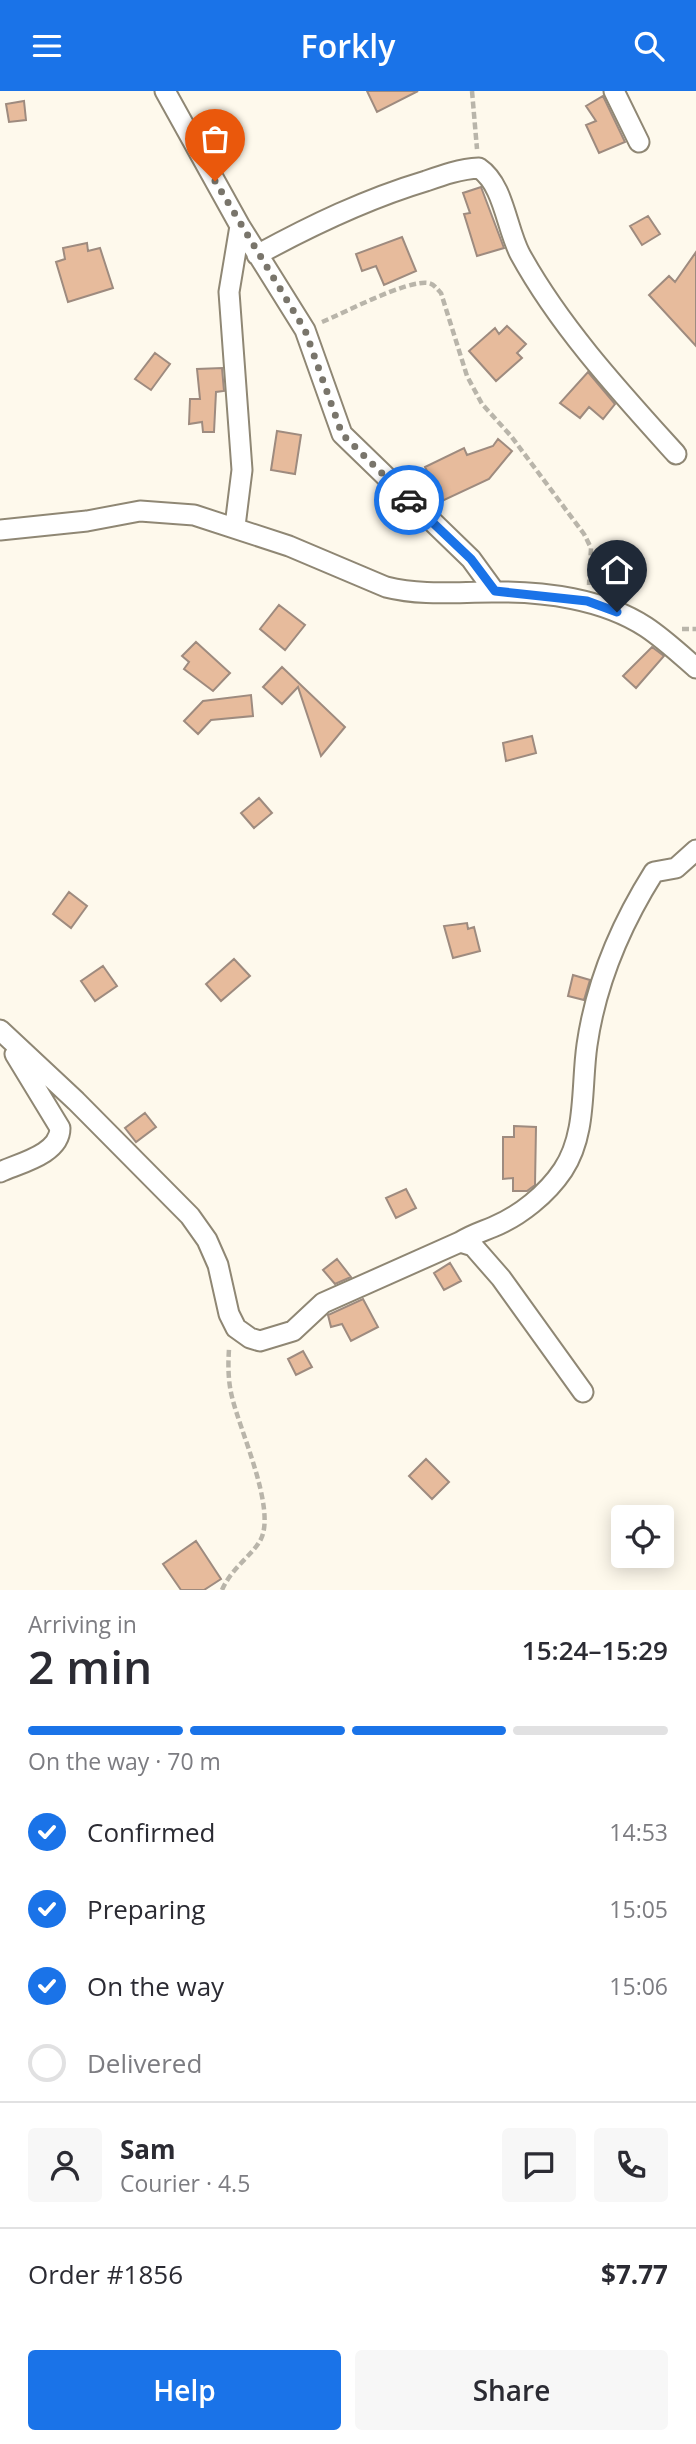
<!DOCTYPE html>
<meta charset="utf-8">
<style>
body{margin:0;font-family:"Open Sans",sans-serif;background:#f7f7f7;color:#2b2b33;height:100vh;display:flex;flex-direction:column;font-size:26px;white-space:nowrap}
*{box-sizing:border-box;margin:0}
p{font-size:23px;color:#7c7c81}
.icon{flex:none;width:38px;height:38px;fill:none;stroke:currentColor;stroke-width:2;stroke-linecap:round;stroke-linejoin:round}
.map{position:relative;height:1499px;overflow:hidden}
.side{display:flex;flex-direction:column;background:#fff;flex:1}
.side>*{flex:none}
.controls{position:absolute;left:611px;top:1414px;display:grid;gap:14px}
.controls a{display:grid;place-items:center;width:63px;height:63px;border-radius:7px;background:#fff;box-shadow:0 4px 18px #0003;font-size:35px}
.pin{position:absolute;display:grid;place-items:center;width:60px;height:60px;color:#fff;margin:-72px -30px;border-radius:50% 50% 50% 0;rotate:-45deg;box-shadow:0 0 7px #0007}
.pin .icon{rotate:45deg}
.courier{position:absolute;display:grid;place-items:center;width:70px;height:70px;margin:-35px;border:5px solid #1a73e8;border-radius:50%;background:#fff;color:#222;box-shadow:0 2px 9px #0007}
.headline em{font-style:normal;font-weight:600}
.headline div{display:flex;flex-direction:column-reverse}
.headline{display:flex;align-items:center;justify-content:space-between;height:119px;padding:0 28px}
h1{font-size:46px;font-weight:600;line-height:52px}
.bar{display:grid;grid-template-columns:repeat(4,1fr);gap:10px 7px;align-content:center;height:84px;padding:0 28px}
.bar i{height:9px;border-radius:5px;background:#e1e1e2}
.bar .active{background:#1a73e8}
.bar p{grid-column:span 4}
.line{display:flex;align-items:center;gap:18px;padding:0 28px;border-top:2px solid #e1e1e2}
.line div{flex:1}
.round{display:grid;place-items:center;flex:none;width:74px;height:74px;border-radius:7px;background:#f7f7f7}
ol{padding:0 28px;list-style:none}
li{display:flex;align-items:center;gap:21px;height:77px}
li p{margin-inline-start:auto}
li .icon{padding:7px;border-radius:50%;background:#1a73e8;color:#fff;stroke-width:4}
li:last-child{color:#7c7c81}
li i{width:38px;height:38px;border:4px solid #e1e1e2;border-radius:50%}
.button{display:flex;gap:14px;margin-top:auto;padding:14px 28px}
.button a{flex:1;height:80px;border-radius:7px;background:#1a73e8;color:#fff;font-size:28px;font-weight:600;line-height:80px;text-align:center}
.button a+a{background:#f7f7f7;color:#2b2b33}
header{display:flex;justify-content:space-between;align-items:center;height:91px;padding:0 28px;background:#1a73e8;color:#fff;font-size:32px;font-weight:600}
.map>svg:first-child{display:block}
.building{fill:#e7bb9c;stroke:#9e8b7f;stroke-width:2}
.lines{fill:none;stroke-linecap:round;stroke-linejoin:round}
.street-casing{stroke:#8f8774;stroke-width:23}
.path{stroke:#b9b5aa;stroke-width:4.5;stroke-dasharray:7 3.5;stroke-linecap:butt}
.street{stroke:#fff;stroke-width:19}
.done{stroke:#79756b;stroke-width:7;stroke-dasharray:0 12.6}
.route{stroke:#1a73e8;stroke-width:9}
</style>
<header><svg class="icon" aria-label="menu" viewBox="0 0 24 24"><path d="M4 6h16M4 12h16M4 18h16"/></svg>Forkly<svg class="icon" aria-label="search" viewBox="0 0 24 24"><circle cx="10" cy="10" r="6"/><path d="M15 15l6 6"/></svg></header>
<div class="map">
<svg width="696" height="1499" viewBox="0 0 696 1499">
<rect width="100%" height="100%" fill="#fef9ec"/>
<!-- building -->
<path class="building" d="M367,0h51l-41,21z
M603,5l22,46 -26,11 -13,-28 10,-4 -10,-15z
M24,10l2,19 -17,2 -3,-18z
M481,96l23,61 -27,8 -13,-42 6,-1 -7,-20z
M648,125l12,18 -18,11 -12,-19z
M402,146l14,34 -32,14 -8,-19 -14,5 -6,-17z
M87,152l1,8 12,-3 13,40 -45,14 -12,-40 9,-3 -2,-11z
M696,161v94l-47,-51 20,-19 6,6z
M507,235l19,18 -9,9 5,5 -26,23 -27,-30 26,-23 4,6z
M155,262l15,11 -19,26 -16,-11z
M222,277l2,23 -8,1 -2,40h-11l-1,-10 -13,2 1,-25h10l-3,-30z
M588,281l27,32 -12,15 -14,-12 -9,11 -20,-15z
M277,340l24,4 -6,39 -24,-4z
M498,348l14,12 -23,28 -47,22 -17,-34 39,-19 3,7 26,-9z
M279,514l26,20 -20,25 -25,-21z
M196,551l34,31 -17,18 -29,-22 5,-7 -7,-6z
M652,556l12,9 -28,32 -13,-12z
M282,576l63,60 -24,29 -23,-69 -16,17 -19,-17z
M251,604l2,21 -42,4 -13,14 -14,-13 19,-20z
M532,645l4,17 -30,8 -3,-18z
M259,707l13,15 -18,15 -13,-15z
M69,801l18,14 -16,22 -18,-14z
M467,832l1,6 6,-2 6,24 -27,7 -9,-32z
M234,868l16,17 -29,25 -15,-17z
M103,875l14,20 -22,15 -14,-20z
M573,884l17,5 -6,20 -16,-4z
M145,1022l11,14 -20,15 -11,-14z
M514,1035l22,1 -1,58 -8,6h-14v-13l-10,1v-42h11z
M406,1098l10,19 -20,10 -10,-20z
M337,1168l14,18 -16,7 -12,-14z
M450,1172l11,18 -17,9 -10,-17z
M363,1208l15,28 -27,14 -9,-17 -11,3 -3,-12z
M303,1260l9,16 -16,8 -8,-16z
M426,1368l23,23 -17,17 -23,-23z
M196,1450l25,38 -17,11h-23l-18,-26z"/>
<g class="lines">
<!-- street casing -->
<g class="street-casing">
<path id="street" d="M165,0l75,135 65,104 37,104 129,125 24,33
M614,0l25,51
M257,164c55,-30 109,-56 169,-74 17,-6 34,-12 53,-13 25,17 27,59 41,86 40,73 100,138 156,200
M235,435l7,-56 -13,-178 11,-66
M0,439l87,-9 53,-10 54,4 95,31 97,41c36,9 70,5 106,5 52,-1 111,7 154,35 18,12 34,27 50,41
M0,939l76,71 114,115 17,24 11,25 11,49 7,14 14,10 10,3 33,-10 30,-28 137,-61 13,4 28,32 82,114
M0,1081c20,-9 60,-18 60,-44l-45,-74
M460,1151c11,-7 21,-10 33,-15 27,-11 54,-33 70,-57 24,-36 18,-84 24,-125 9,-63 33,-119 67,-173l22,-4 20,-18"/>
</g>
<!-- path -->
<path class="path" d="M472,0l5,58
M322,231c22,-9 84,-42 106,-39 6,1 8,5 13,10l26,83 15,28 29,32 73,98 7,14 -2,37
M682,538h14
M222,1499c10,-23 31,-35 39,-51 15,-31 -21,-108 -29,-142 -4,-16 -4,-32 -3,-48"/>
<!-- street -->
<use href="#street" class="street"/>
</g>
<g class="lines">
<!-- done -->
<path class="done" d="M215,90l90,149 37,104 67,66"/>
<!-- route -->
<path class="route" d="M409,409l62,59 24,32 92,10 30,11"/>
</g>
</svg>
<div class="controls">
<a><svg class="icon" aria-label="locate" viewBox="0 0 24 24"><circle cx="12" cy="12" r="6"/><path d="M12 2v4M12 18v4M2 12h4M18 12h4"/></svg></a>
</div>
<div class="pin" style="left:215px;top:90px;background:#ea580c"><svg class="icon" aria-label="bag" viewBox="0 0 24 24"><path d="M5 8h14l-1 12H6zM9 8a3 3 0 0 1 6 0"/></svg></div>
<div class="pin" style="left:617px;top:521px;background:#1f2937"><svg class="icon" aria-label="home" viewBox="0 0 24 24"><path d="M3 11l9-7 9 7M6 9v11h12V9"/></svg></div>
<div class="courier" style="left:409px;top:409px"><svg class="icon" aria-label="car" viewBox="0 0 24 24"><path d="M5 17H2v-5l4-1 3-4h7l3 4 3 1v5h-3M9 17h6M6 11h13"/><circle cx="7" cy="17" r="2"/><circle cx="17" cy="17" r="2"/></svg></div>
</div>
<section class="side">
<div class="headline"><div><h1>2 min</h1><p>Arriving in</p></div><em>15:24–15:29</em></div>
<div class="bar"><i class="active"></i><i class="active"></i><i class="active"></i><i></i><p>On the way · 70 m</p></div>
<ol>
<li><svg class="icon" aria-label="check" viewBox="0 0 24 24"><path d="M5 12l5 5 9-10"/></svg>Confirmed<p>14:53</p></li>
<li><svg class="icon" aria-label="check" viewBox="0 0 24 24"><path d="M5 12l5 5 9-10"/></svg>Preparing<p>15:05</p></li>
<li><svg class="icon" aria-label="check" viewBox="0 0 24 24"><path d="M5 12l5 5 9-10"/></svg>On the way<p>15:06</p></li>
<li><i></i>Delivered</li>
</ol>
<div class="line" style="height:126px"><a class="round"><svg class="icon" aria-label="person" viewBox="0 0 24 24"><circle cx="12" cy="8" r="4"/><path d="M4 21q1-7 8-7t8 7"/></svg></a><div><b>Sam</b><p>Courier · 4.5</p></div><a class="round"><svg class="icon" aria-label="chat" viewBox="0 0 24 24"><path d="M4 5h16v11H9l-5 4z"/></svg></a><a class="round"><svg class="icon" aria-label="phone" viewBox="0 0 24 24"><path d="M5 4h4l2 5-3 2q2 4 5 5l2-3 5 2v4C11 20 4 13 5 4z"/></svg></a></div>
<div class="line" style="height:91px"><div>Order #1856</div><b>$7.77</b></div>
<div class="button"><a>Help</a><a>Share</a></div>
</section>
